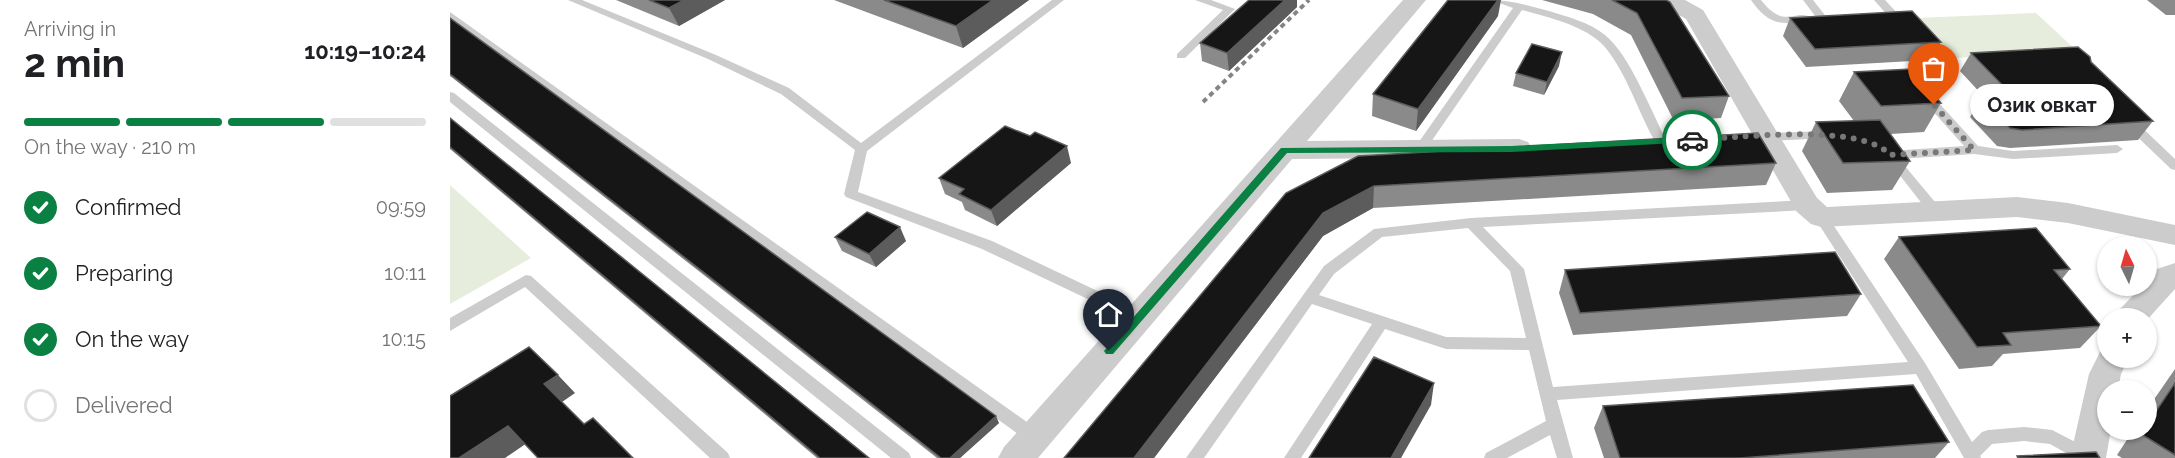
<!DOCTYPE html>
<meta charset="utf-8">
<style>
body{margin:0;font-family:Raleway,sans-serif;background:#f2f2f2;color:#202124;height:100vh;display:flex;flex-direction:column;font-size:22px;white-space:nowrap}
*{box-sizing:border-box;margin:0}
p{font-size:20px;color:#757577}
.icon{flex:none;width:33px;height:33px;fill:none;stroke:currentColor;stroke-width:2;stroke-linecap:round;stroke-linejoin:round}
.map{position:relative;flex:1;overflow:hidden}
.details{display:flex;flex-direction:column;background:#fff;width:450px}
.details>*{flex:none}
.needle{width:39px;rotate:355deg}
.tools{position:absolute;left:1647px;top:236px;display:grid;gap:12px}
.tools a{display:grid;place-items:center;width:60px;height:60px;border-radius:50%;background:#fff;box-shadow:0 2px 4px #0004;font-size:30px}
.pin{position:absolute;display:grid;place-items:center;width:51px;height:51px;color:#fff;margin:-62px -26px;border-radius:50% 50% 50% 0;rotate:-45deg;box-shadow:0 0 6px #0007}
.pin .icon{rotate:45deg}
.courier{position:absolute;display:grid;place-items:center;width:60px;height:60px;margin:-30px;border:4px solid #0b8043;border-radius:50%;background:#fff;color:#222;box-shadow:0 2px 8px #0007}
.bubble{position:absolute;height:42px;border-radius:21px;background:#fff;box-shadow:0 2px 4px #0004;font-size:20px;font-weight:700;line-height:42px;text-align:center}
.overview em{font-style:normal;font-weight:700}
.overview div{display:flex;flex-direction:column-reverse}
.overview{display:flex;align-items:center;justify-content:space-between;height:102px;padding:0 24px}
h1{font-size:39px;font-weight:700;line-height:45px}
.bar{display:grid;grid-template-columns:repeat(4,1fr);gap:9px 6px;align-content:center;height:72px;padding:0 24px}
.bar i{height:8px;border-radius:4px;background:#e0e0e0}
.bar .on{background:#0b8043}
.bar p{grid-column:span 4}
ol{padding:0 24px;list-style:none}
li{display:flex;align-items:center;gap:18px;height:66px}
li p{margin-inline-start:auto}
li .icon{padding:6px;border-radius:50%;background:#0b8043;color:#fff;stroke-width:4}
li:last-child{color:#757577}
li i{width:33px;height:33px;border:3px solid #e0e0e0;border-radius:50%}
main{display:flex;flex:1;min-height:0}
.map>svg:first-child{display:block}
.green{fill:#e6eddc}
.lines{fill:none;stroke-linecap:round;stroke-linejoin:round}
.service{fill:#ccc;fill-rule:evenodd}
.minor{fill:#ccc;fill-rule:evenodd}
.rail{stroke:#848484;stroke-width:4;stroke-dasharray:5 4;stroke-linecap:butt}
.wall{fill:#8a8a8a}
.shaded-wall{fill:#5c5c5c}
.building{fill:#161616;stroke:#5c5c5c;stroke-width:1.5}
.route{fill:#0b8043}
.done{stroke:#787878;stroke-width:6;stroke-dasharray:0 10.8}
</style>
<main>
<section class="details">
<div class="overview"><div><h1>2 min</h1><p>Arriving in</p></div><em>10:19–10:24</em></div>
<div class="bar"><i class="on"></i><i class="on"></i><i class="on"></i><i></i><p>On the way · 210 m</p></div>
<ol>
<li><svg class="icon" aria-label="check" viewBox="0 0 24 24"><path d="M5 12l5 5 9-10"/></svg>Confirmed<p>09:59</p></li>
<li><svg class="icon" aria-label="check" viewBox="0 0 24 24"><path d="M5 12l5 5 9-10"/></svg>Preparing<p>10:11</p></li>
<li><svg class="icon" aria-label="check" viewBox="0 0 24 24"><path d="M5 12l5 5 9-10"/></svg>On the way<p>10:15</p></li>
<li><i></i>Delivered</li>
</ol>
</section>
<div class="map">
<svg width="1725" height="458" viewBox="0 0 1725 458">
<rect width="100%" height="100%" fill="#fff"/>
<!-- green -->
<path class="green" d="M1586,13l42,39 -124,6 -36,-40z
M0,185l81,73 -81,46z"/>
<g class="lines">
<!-- service -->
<path class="service" d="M118,0h14l134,55 73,33 72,55 191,-143h12l-197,151 -9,41 134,49 152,72 2,4 -2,4h-10l-152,-72 -136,-52 -2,-3 11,-44 -74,-56 -73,-35z
M745,0h16l24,9 -50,49h-8v-4l46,-44z
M1041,0c20,0 39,6 58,11 19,6 40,11 56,24 25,20 47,78 62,107l-2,3h-8c-18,-29 -35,-88 -62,-107 -21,-15 -49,-21 -73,-28l-98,142h-8l-2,-3 2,-3 97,-138z
M1301,0h10c25,32 35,6 52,19 -5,4 -11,4 -18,4 -22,2 -32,-6 -44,-23z
M1353,0h10l15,19 -1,2h-8z
M1424,0h11l13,14v4h-8z
M0,12l591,420 2,5 -2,5 -6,2 -6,-2 -579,-422z
M0,92l4,1 455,360 2,5h-20l-441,-356z
M1484,101l4,1 40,44 35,5 104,-6 6,4 -6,4 -104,6 -39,-5 -75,5 41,49 2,3 -7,5 -5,-2 -46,-59 6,-4 74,-5 -34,-38 -2,-3z
M1679,118l4,1 42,40v11l-4,-1 -46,-44 -2,-3 2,-3z
M1376,131l6,4 -2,3 -62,3 -6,-4 6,-4z
M1357,200l7,5 -7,5 -324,17 41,42 29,118 355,-25 -94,-145 7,-5 5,2 99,149 47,79 10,-10 6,-2 36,-3 28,3 41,21 1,7h-19l-25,-14 -26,-3 -32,3 -12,12 1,2h-17l-48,-84 -359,26 16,58h-16l-7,-23 -43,23h-23l2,-5 60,-32 -17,-71 -83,-1 -61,-20 -84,129h-17l88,-134 -60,-20 -108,154h-18l138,-192 50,-37 97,-11zM1018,228l42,43 16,67 -80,-1 -127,-42 15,-21 48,-37z
M76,275l5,1 197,177 2,5h-20l-185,-171 -75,44v-13z"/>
<!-- minor -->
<path class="minor" d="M953,0h23l-119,141 212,-2 9,3 4,6 -4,6 -9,3 -227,2 -254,299h-40l6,-11z
M1208,0h27l18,10 114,188 10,9 190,-10 51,6 107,22v20l-107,-22 -51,-6 -196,10 -10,-3 -14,-12 -111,-193 -25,-14z
M1725,263v26l-29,32v-3h-31l5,-9 23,-24h3v-4l11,-12z
M1658,346v11h21l-8,17 -3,16h-10v39h3l-5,29h-36l19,-84 13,-26z"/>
<!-- rail -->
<path class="rail" d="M753,102l106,-102"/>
</g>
<!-- wall -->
<path class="wall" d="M166,0h109l-46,26z
M384,0h195l-66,48z
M799,0h48v7l-68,64 -27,-10 -2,-18z
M1092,0h124l63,96 -8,22 -47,3 -43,-86 -38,-21z
M1697,0h28v15h-9z
M1048,16l-82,115 -44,-15 1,-22z
M0,18l549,405 -39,35h-23l-487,-382z
M1340,18l151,24 -11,18 -124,7 -23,-31z
M1521,53l120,9 62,59 -15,19 -128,8 -13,-2 -27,-29 12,-19h3l-25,-27z
M1109,66l-15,29 -31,-9 3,-13z
M1404,72l87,31 -17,29 -34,2 20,27 -18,29 -65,3 -25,-42 14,-29 38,-1 -15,-20z
M0,118l419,340h-52l-367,-309z
M1308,133l18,30 -10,22 -393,23 -50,28 -169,222h-90l222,-265z
M621,163l-74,63 -32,-16 -3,-8 -17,-8 -6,-16z
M385,237l71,4 -30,26 -34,-16z
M1449,237l171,32 -8,10 39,47 -21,22 -77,6 -11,12 -33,3 -75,-110z
M1115,270l296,24 -14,22 -274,19 -14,-42z
M1725,369v89h-53l-5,-3 17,-26h12v-18z
M1153,406l346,36 -14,16h-331l-10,-30z"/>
<!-- shaded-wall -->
<path class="shaded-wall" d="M234,0h41l-46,26 -10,-18z
M543,0h36l-66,48 -7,-22z
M835,0h12v7l-68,64 -2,-18z
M1048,0h3l-3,16 -82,115 2,-22z
M1112,52l-3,14 -15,29 3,-13z
M617,146l4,17 -74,63 -6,-16z
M924,186l-1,22 -50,28 -169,222h-20l189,-245z
M450,227l6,14 -30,26 -7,-13z
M108,375l17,18 -13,9 -18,-18z
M984,383l-3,22 -30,53h-10z
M546,416l3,7 -39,35h-10z
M58,426l19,17 -22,15h-46z"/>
<!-- building -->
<path class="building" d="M199,0h35l-15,8z
M434,0h109l-37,26z
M799,0h36l-58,53 -27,-10z
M998,0h50l-80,109 -45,-15z
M1162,0h54l4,2 59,94 -47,2 -45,-85z
M1462,11l29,31 -126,7 -25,-31z
M0,18l546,398 -46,42h-9l-491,-384z
M1082,44l30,8 -15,30 -31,-9z
M1628,47l12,10 1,5 62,59 -131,9 -12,-2 -28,-30 31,-2 -42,-43z
M1462,69l29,34 -60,3 -27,-34z
M0,118l419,340h-49l-370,-311z
M1430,120l30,41 -67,2 -27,-41z
M555,126l25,10 5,-4 32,14 -76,64 -32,-16 5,-5 -25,-11z
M1308,133l18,30 -402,23 -51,27 -189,245h-70l222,-265 72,-37z
M417,212l33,15 -31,27 -34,-17z
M1586,228l34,41 -16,1 47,56 -98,7 8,12 -34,2 -78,-110z
M1385,252l26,42 -281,19 -15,-43z
M79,347l29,28 -14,9 40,40 9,-6 40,40h-95l-30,-32 -49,32h-9v-62z
M924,357l60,26 -43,75h-82z
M1725,383v72l-34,-21 4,-5h1v-3z
M1463,385l36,57 -209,16h-120l-17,-52z
M1646,452l4,6h-82l-1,-2z"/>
<!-- route -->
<path class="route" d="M1242,137l4,3 -1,2 -184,10 -224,1 -174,201h-7l-2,-3 177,-203 230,-2z"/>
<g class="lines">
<!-- done -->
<path class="done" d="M1242,140c43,-2 170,-18 198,15l84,-5 -40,-45"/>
</g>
</svg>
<div class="tools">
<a><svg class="needle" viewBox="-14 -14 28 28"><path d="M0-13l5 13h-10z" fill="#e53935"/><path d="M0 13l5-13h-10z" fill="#757577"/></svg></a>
<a>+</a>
<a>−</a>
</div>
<div class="pin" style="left:1484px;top:105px;background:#ea580c"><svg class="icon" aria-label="bag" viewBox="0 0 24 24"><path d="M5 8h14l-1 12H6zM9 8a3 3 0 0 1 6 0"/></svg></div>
<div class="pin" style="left:659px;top:351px;background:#1f2937"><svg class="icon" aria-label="home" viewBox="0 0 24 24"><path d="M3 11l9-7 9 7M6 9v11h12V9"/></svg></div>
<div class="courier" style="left:1242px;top:140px"><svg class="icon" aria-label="car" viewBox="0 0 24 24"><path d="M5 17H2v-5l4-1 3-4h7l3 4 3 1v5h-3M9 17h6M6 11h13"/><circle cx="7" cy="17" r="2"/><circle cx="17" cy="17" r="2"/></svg></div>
<div class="bubble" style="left:1520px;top:84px;width:144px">Озик овкат</div>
</div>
</main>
